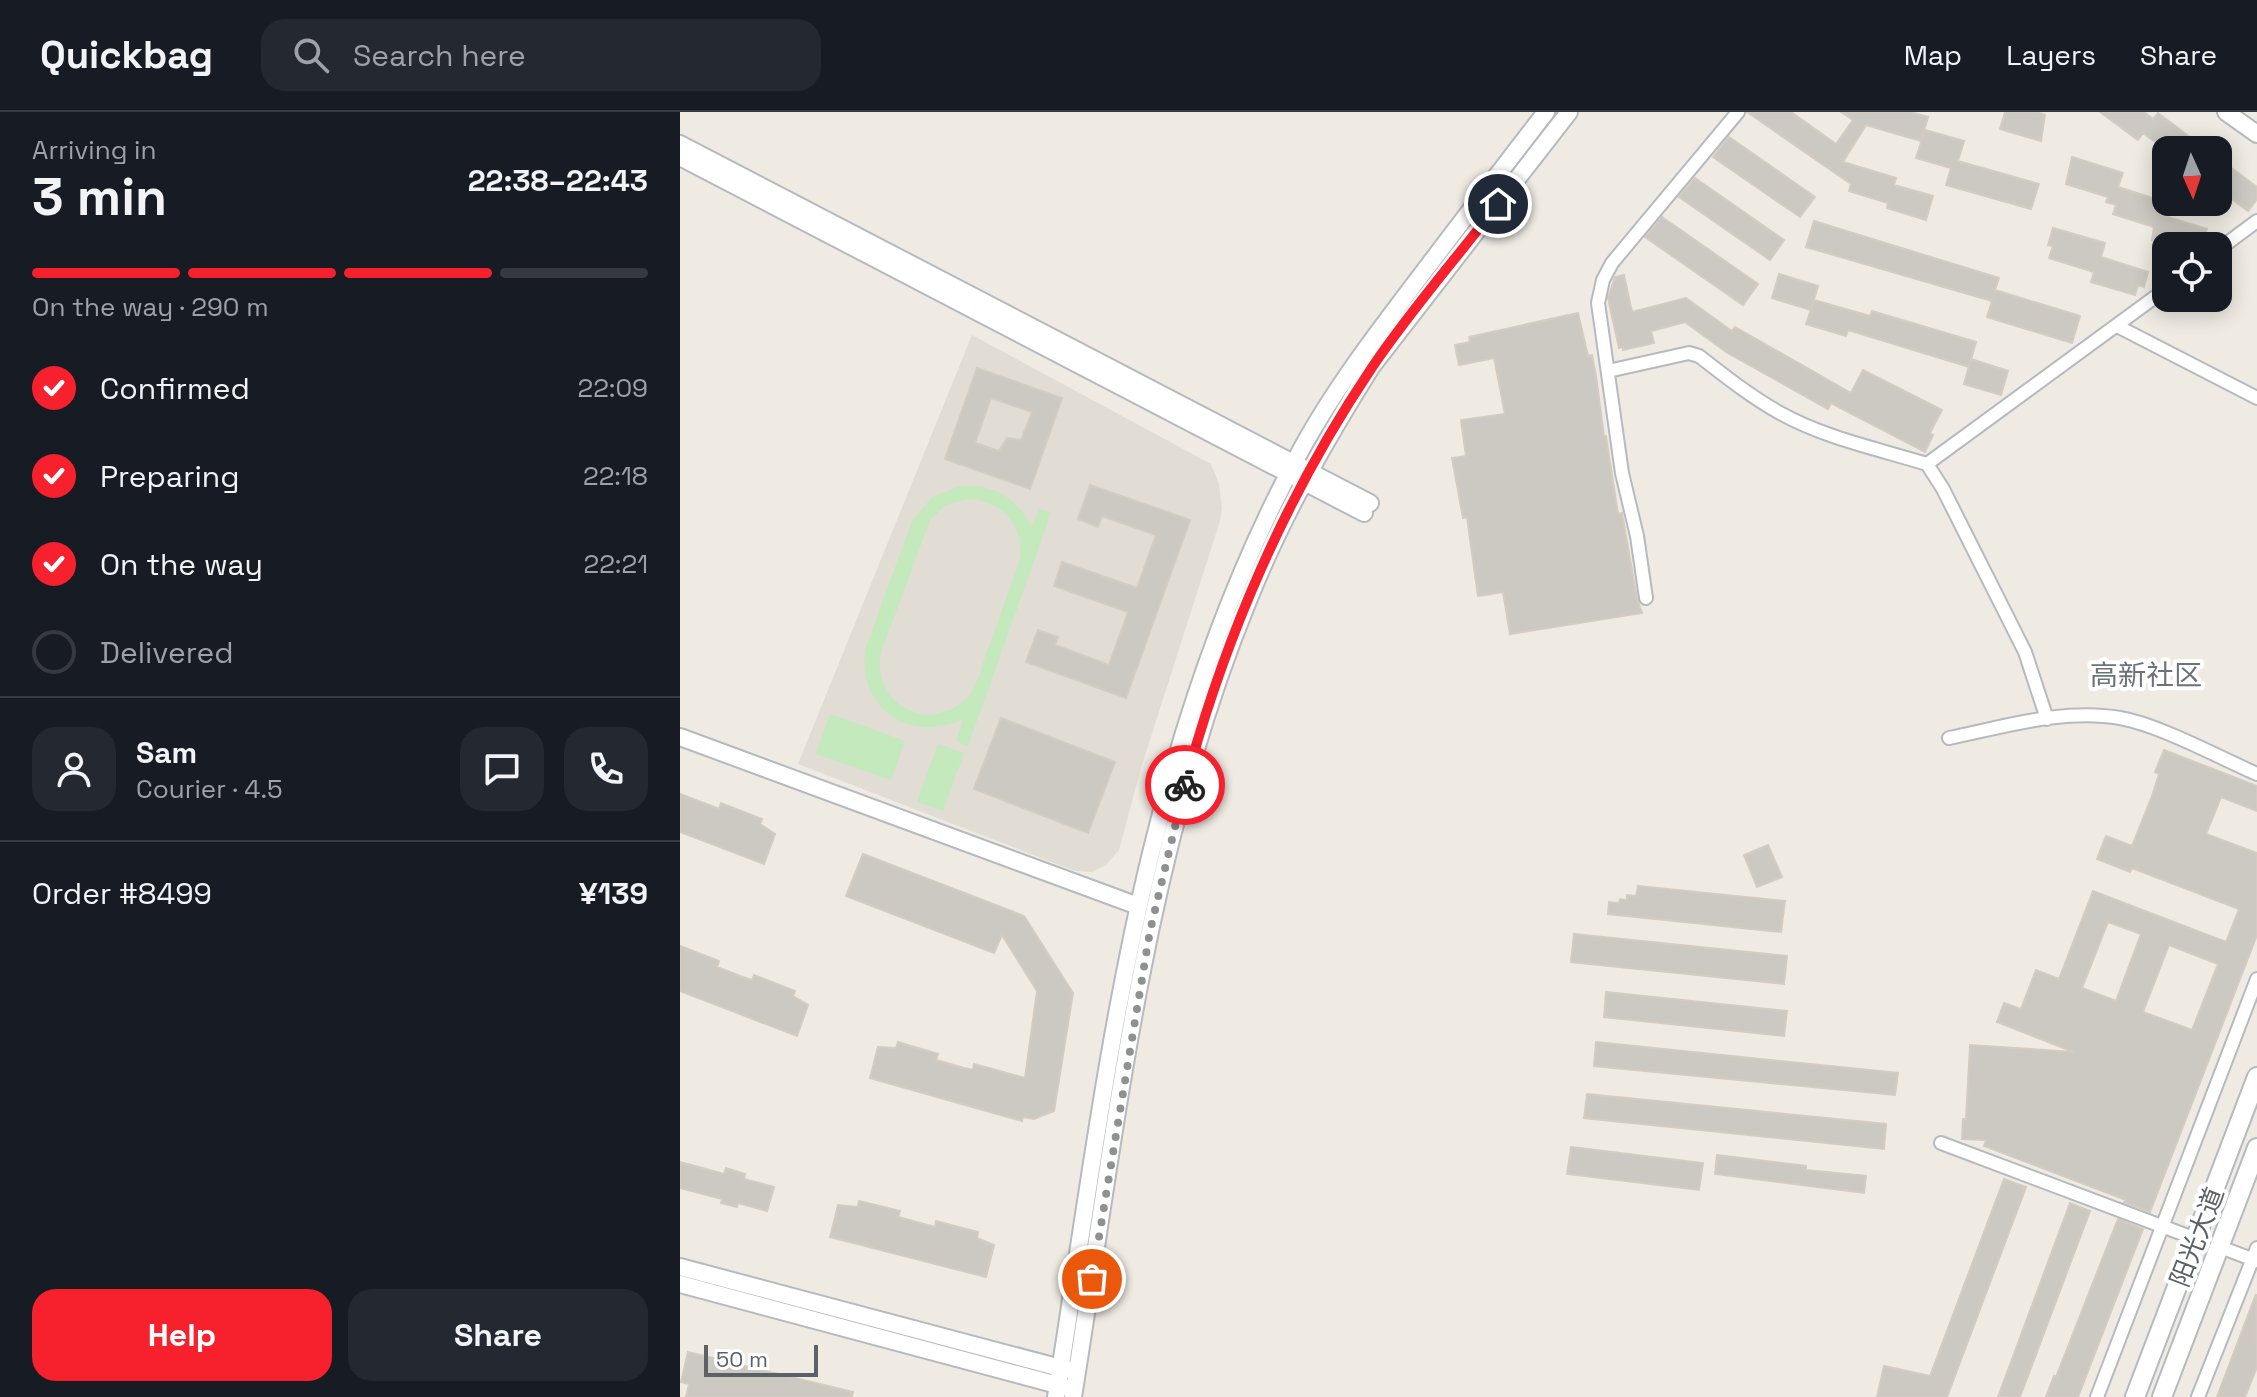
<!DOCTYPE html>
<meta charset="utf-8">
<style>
body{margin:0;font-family:"Space Grotesk","Noto Sans SC",sans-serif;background:#242831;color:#f1f3f6;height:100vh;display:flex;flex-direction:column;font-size:30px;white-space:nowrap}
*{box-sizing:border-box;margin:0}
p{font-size:26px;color:#9ea1a6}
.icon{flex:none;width:44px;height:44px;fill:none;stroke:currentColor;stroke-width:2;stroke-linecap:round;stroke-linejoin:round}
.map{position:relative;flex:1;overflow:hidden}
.side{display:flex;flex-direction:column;background:#171b24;width:680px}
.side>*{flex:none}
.needle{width:52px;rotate:177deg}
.tools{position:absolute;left:1472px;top:24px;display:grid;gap:16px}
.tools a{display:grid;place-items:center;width:80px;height:80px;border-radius:16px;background:#171b24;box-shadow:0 4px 20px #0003;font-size:40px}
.scale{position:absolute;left:24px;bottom:20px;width:114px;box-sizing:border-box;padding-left:8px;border:4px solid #5b6165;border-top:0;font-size:22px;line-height:28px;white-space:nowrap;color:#5b6165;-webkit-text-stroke:6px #fff;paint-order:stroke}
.pin{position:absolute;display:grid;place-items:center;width:68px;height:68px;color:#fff;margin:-34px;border:4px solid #fff;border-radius:50%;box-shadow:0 2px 8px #0007}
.courier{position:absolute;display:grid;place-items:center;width:80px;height:80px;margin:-40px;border:6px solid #f7212d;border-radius:50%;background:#fff;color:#222;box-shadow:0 2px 10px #0007}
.summary em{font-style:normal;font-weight:600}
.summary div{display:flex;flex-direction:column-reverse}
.summary{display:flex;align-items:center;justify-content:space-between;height:136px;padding:0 32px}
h1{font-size:52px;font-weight:600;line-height:60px}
.bar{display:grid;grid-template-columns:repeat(4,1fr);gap:12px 8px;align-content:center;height:96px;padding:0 32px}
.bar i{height:10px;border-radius:6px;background:#363941}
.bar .active{background:#f7212d}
.bar p{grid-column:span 4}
.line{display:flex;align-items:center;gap:20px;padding:0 32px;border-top:2px solid #363941}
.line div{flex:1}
.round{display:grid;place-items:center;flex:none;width:84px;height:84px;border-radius:24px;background:#242831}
ol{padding:0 32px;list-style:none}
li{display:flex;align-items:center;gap:24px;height:88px}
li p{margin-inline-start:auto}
li .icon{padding:8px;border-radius:50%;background:#f7212d;color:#fff;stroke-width:4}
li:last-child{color:#9ea1a6}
li i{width:44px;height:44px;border:4px solid #363941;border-radius:50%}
.action{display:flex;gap:16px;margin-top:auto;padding:16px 32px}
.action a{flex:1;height:92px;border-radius:24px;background:#f7212d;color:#fff;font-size:32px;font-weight:600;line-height:92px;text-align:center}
.action a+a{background:#242831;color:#f1f3f6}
header{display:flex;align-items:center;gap:48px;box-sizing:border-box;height:112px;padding:0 40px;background:#171b24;border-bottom:2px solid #363941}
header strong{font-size:38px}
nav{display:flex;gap:44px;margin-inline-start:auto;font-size:28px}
.search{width:560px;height:72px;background:#242831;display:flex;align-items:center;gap:20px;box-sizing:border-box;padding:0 28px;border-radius:24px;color:#9ea1a6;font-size:30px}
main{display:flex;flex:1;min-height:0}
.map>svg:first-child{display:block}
.education{fill:#e1dcd4}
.green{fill:#c3e9bd;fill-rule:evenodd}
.building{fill:#ccc8c2;stroke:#d4ccc1;stroke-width:2;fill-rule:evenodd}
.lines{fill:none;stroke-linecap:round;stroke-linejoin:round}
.minor-casing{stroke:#b6babe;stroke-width:16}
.tertiary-casing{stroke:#b6babe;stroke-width:20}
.secondary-casing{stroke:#b4babe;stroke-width:22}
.minor{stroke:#fff;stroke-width:12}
.tertiary{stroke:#fff;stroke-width:16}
.secondary{stroke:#fff;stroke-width:18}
.done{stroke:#8f9191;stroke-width:8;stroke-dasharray:0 14.4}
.route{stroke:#f7212d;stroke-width:10}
.labels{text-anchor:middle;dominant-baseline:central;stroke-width:8;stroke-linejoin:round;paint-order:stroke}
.street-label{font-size:26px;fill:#5b6165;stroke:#fff}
.neighbourhood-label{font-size:28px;fill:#6c7377;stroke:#fff}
</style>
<header>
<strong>Quickbag</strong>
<div class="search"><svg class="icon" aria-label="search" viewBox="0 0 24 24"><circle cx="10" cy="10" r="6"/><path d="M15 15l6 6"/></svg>Search here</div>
<nav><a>Map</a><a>Layers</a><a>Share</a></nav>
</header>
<main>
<section class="side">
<div class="summary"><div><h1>3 min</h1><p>Arriving in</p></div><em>22:38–22:43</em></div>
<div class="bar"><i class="active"></i><i class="active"></i><i class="active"></i><i></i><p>On the way · 290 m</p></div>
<ol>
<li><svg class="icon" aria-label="check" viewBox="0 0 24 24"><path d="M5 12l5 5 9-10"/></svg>Confirmed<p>22:09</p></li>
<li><svg class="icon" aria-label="check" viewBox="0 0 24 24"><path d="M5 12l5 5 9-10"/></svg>Preparing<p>22:18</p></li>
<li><svg class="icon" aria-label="check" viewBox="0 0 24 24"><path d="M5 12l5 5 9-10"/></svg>On the way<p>22:21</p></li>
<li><i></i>Delivered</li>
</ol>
<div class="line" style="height:144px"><a class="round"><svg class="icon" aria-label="person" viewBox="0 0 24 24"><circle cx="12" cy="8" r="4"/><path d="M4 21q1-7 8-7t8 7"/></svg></a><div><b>Sam</b><p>Courier · 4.5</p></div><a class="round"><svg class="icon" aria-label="chat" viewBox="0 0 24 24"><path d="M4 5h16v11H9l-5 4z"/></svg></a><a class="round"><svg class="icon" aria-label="phone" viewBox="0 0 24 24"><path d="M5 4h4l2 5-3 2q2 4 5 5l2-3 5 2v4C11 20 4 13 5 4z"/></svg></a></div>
<div class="line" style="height:104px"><div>Order #8499</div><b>¥139</b></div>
<div class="action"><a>Help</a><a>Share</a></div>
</section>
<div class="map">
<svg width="1577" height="1285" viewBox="0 0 1577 1285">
<rect width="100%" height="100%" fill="#efebe3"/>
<!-- education -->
<path class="education" d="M292,223l239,129 8,20 3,24 -2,13 -79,247 -22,82 -13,15 -14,7 -17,-1 -277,-107z"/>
<!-- green -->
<path class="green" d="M281,374c33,-2 56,12 71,41l7,-18 12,4 -83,233 -12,-5 7,-22c-53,25 -104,-9 -98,-69l47,-129 20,-24zM287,387c36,1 59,28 52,64 -11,30 -21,59 -32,88 -5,15 -9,34 -19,46 -16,17 -43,23 -63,11 -20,-11 -27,-32 -25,-53l50,-135 16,-15z
M150,602l75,27 -14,39 -75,-26z
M258,632l26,9 -21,58 -26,-9z"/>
<!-- building -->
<path class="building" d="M1067,0h44l45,32 17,-24 -12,-8h69l18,5 -7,24 -55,-16 -23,37 53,16 -2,7 39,11 -7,24 -39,-12 1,-5 -39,-12 2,-7z
M1325,0h32l8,3 -4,26 -41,-12z
M1420,0h44l9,7 5,-6 49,37h-41l-23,-17 -5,7z
M1245,18l39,11 -6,20 81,23 -8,25 -85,-24 5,-17 -35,-10z
M1049,25l86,60 -15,20 -87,-60z
M1392,45l51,16 -5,14 47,15 -4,13 46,14 -6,17h-31l-18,-6 2,-13 -41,-13 3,-9 -10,-3 2,-5 -42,-13z
M1538,46l39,29v12l-9,12 -30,-22z
M1015,66l89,62 -14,20 -91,-63z
M982,105l96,67 -15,21 -98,-68z
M1134,109l185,57 -4,12 85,26 -8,27 -85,-26 5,-16 -186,-54z
M1373,116l52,15 -4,14 47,15 -4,15 -6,-2 -3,10 -44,-13 3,-10 -45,-14 4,-12 -5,-1z
M1099,162l39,12 -7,24 -39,-12z
M944,163l8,37 54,-14 46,33 3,-4 116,66 12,-23 79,40 -12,23 3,2 -8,17 -94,-49 -3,6 -102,-57 -41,-30 -34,9 3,12 -31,7v-3l-4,1 -11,-50 7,-21z
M1134,188l56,16 2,-5 104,31 -7,25 -121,-37 -2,6 -40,-12z
M898,201l10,43 4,-1 4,21 8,60h2l12,78 4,-1 15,86 5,14 -132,21 -7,-42 -25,4 -11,-79 -4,1 -11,-60 14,-2 -5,-36 44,-6 -11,-56 -35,7 -4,-20 15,-3 -1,-5z
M1291,247l37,12 -7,24 -37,-11z
M297,256l85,30 -32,91 -85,-30zM311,286l41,14 -11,28 -14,-2 -8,13 -24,-8z
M410,373l100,35 -64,178 -100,-36 12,-32 20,7 -3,8 54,20 19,-53 -74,-26 8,-24 75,26 19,-53 -54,-19 -4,11 -20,-8z
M321,606l114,44 -27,71 -114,-44z
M1484,638l93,36v25l-36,-14 -15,37 51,19v82l-107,277 -26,-10 2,-2 -142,-54 2,-6 -24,-1 1,-20h3l4,-74 104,7 -77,-30 7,-19 17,6 15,-39 23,9 34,-88 133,51 13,-33 -107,-41 -2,4 -33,-13 9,-23 26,10 20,-50 7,-22 -4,-2zM1428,810l33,12 -25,67 -34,-13zM1489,833l49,19 -26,66 -49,-18z
M0,682l39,15 2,-6 41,16 -2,5 15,10 -11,30 -84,-32z
M1088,733l14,32 -25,10 -13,-32z
M183,742l161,62 49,77 -19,118 -20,8 -11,-2 -1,4 -152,-43 8,-31 18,1 2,-6 40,12 -2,6 28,8 9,2 1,-6 51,14 12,-87 -35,-56 -8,18 -148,-57z
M958,774l147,15 -4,31 -173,-18 1,-12 10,1 1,-4 7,1v-5l9,1z
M894,822l213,22 -3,28 -213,-22z
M0,834l39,15 -2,6 23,9 12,4 2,-5 41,16 -2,5 15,9 -11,31 -117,-45z
M926,880l181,19 -3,25 -180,-19z
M916,930l302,31 -3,22 -301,-29z
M907,982l299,30 -2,25 -300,-31z
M891,1035l132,16 -4,27 -132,-16z
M1037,1043l89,11v4l60,6 -2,17 -149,-19z
M0,1050l44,12 2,-6 19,6 -1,5 30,8 -7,24 -29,-8 -1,4 -16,-4 1,-4 -42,-11z
M1324,1067l22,8 -79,210h-70l7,-31 46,10z
M179,1089l41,10 -2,6 37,10 1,-6 42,11 -1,6 17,7 -8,32 -156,-40 8,-32 20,2z
M1390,1091l20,8 -70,186h-22z
M1438,1107l25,10 -65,168h-32l8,-21 2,1z
M1576,1182l1,73 -12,30h-28z
M8,1240l165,40 -1,5h-166l3,-13 -8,-2z"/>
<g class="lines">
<!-- minor casing -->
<g class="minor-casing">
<path id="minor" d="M1538,138l39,-29
M1437,214l140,72
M928,259l81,-18 10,3c26,20 52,41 81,57 45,25 98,36 147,51l16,25 82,163 22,67
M1247,352l239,-175
M966,486l-9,-62 -15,-63 -24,-170 5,-23 9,-17 126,-151
M1269,626c55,-11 114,-30 171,-20 40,7 98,39 137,56
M1261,1031l255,96
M1540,1135l37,14
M1417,1285l160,-418
M1518,1285l59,-149"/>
</g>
<!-- tertiary casing -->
<g class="tertiary-casing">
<path id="tertiary" d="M1546,0l31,22
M0,32l690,359
M0,45l684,356
M0,625l458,169
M0,1155l388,103
M0,1172l385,103
M376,1285c52,-328 84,-652 246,-949 34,-62 77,-117 120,-174 41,-54 82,-108 124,-162
M393,1285c43,-268 71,-543 175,-796 33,-83 77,-160 124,-235l197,-254"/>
</g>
<!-- secondary casing -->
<g class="secondary-casing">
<path id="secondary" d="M1455,1285l122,-320
M1482,1285l95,-249"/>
</g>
<!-- minor -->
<use href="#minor" class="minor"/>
<!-- tertiary -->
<use href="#tertiary" class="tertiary"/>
<!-- secondary -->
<use href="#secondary" class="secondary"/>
</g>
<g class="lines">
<!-- done -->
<path class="done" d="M412,1167l58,-348 35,-146"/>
<!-- route -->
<path class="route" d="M505,673c39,-146 101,-290 186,-416 38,-57 85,-110 127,-165"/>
</g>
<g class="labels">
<!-- street labels -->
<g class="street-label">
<text transform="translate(1517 1125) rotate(-69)">阳光大道</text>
</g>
<!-- neighbourhood labels -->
<g class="neighbourhood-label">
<text x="1466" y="563">高新社区</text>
</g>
</g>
</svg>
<div class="tools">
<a><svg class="needle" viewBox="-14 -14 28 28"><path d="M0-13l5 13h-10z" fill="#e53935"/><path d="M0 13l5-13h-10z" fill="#9ea1a6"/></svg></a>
<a><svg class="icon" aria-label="locate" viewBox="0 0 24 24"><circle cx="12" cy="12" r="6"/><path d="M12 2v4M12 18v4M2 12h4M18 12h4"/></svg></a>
</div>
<div class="scale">50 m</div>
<div class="pin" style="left:412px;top:1167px;background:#ea580c"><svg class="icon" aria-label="bag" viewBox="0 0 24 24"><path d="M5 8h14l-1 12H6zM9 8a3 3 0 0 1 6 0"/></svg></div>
<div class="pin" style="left:818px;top:92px;background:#1f2937"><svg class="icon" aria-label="home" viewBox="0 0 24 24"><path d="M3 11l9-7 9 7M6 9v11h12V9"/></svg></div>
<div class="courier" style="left:505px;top:673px"><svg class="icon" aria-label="bike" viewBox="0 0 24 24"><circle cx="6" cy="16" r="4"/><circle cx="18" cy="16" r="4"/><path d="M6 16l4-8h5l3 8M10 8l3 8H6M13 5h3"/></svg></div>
</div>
</main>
